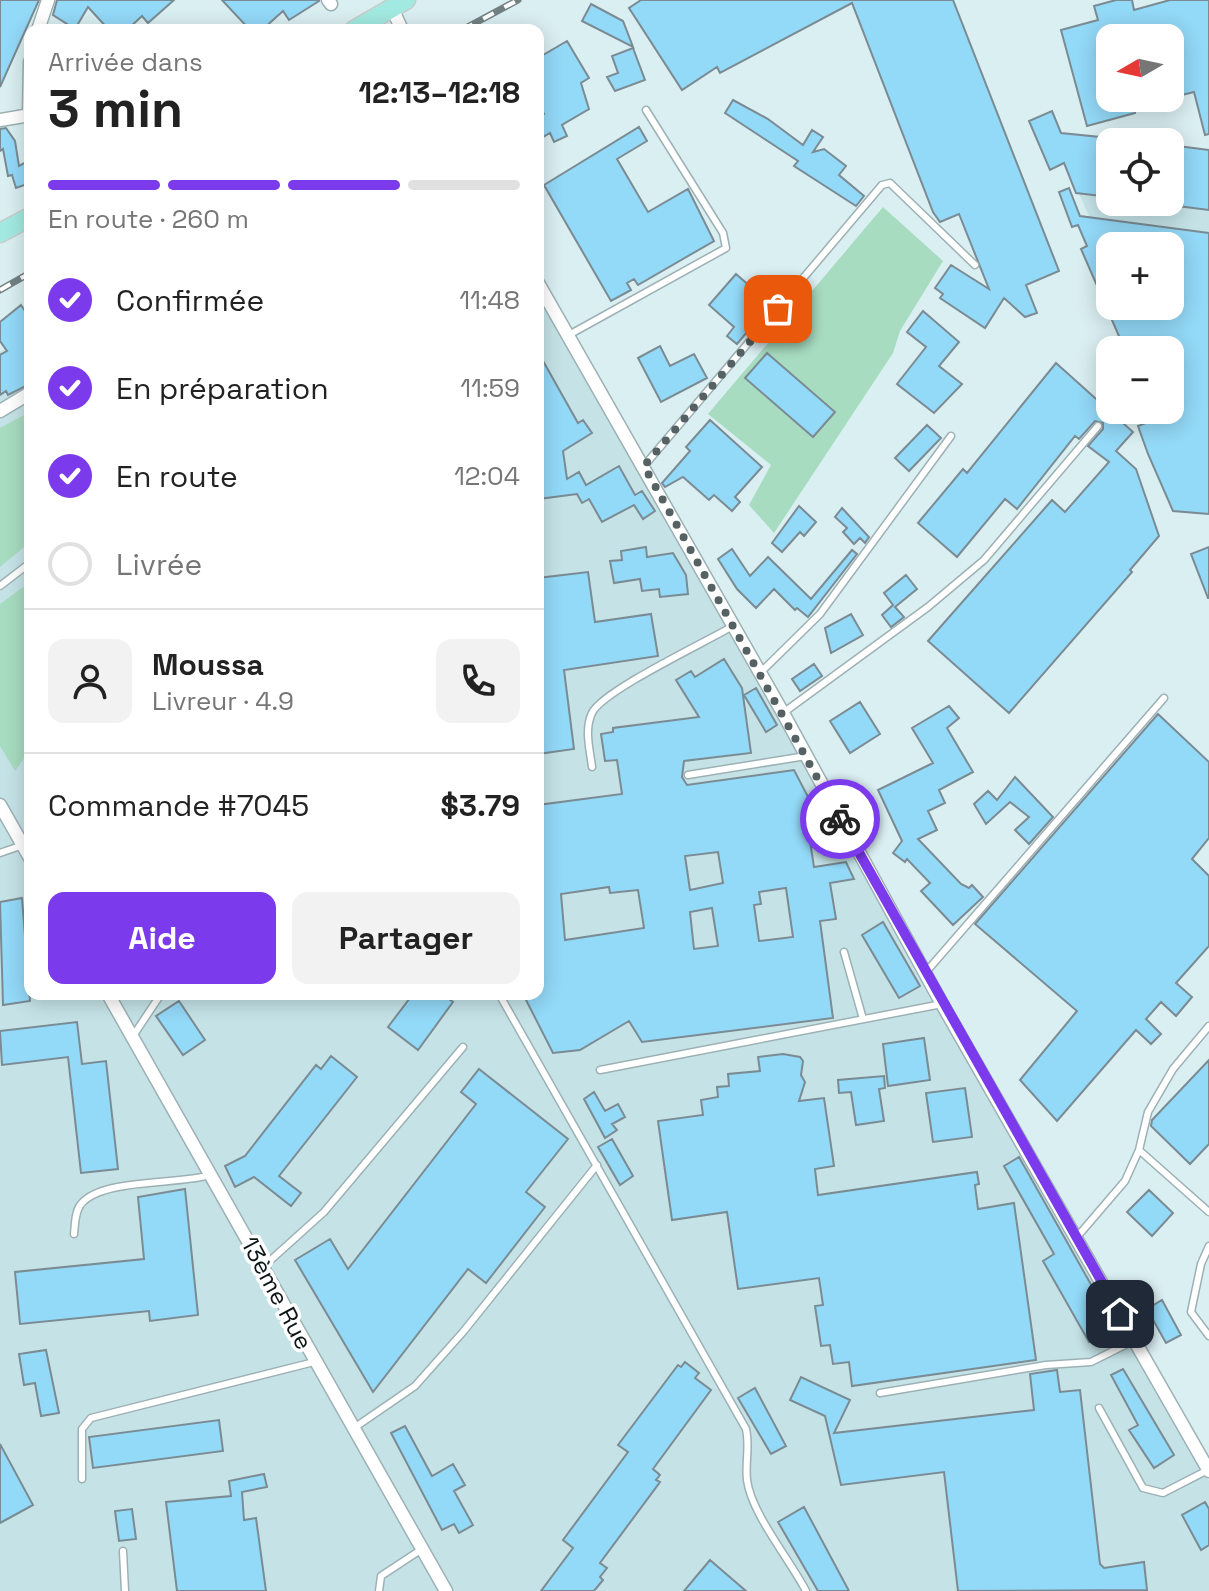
<!DOCTYPE html>
<html lang="fr">
<meta charset="utf-8">
<style>
body{margin:0;font-family:"Space Grotesk",sans-serif;background:#f2f2f2;color:#222;height:100vh;display:flex;flex-direction:column;font-size:30px;white-space:nowrap}
*{box-sizing:border-box;margin:0}
p{font-size:26px;color:#767676}
.icon{flex:none;width:44px;height:44px;fill:none;stroke:currentColor;stroke-width:2;stroke-linecap:round;stroke-linejoin:round}
.map{position:relative;flex:1;overflow:hidden}
.drawer{position:absolute;left:24px;top:24px;width:520px;height:976px;display:flex;flex-direction:column;background:#fff;border-radius:16px;box-shadow:0 4px 20px #0003}
.drawer>*{flex:none}
.needle{width:52px;rotate:261deg}
.buttons{position:absolute;left:1096px;top:24px;display:grid;gap:16px}
.buttons a{display:grid;place-items:center;width:88px;height:88px;border-radius:16px;background:#fff;box-shadow:0 4px 20px #0003;font-size:40px}
.pin{position:absolute;display:grid;place-items:center;width:68px;height:68px;color:#fff;margin:-34px;border-radius:16px;box-shadow:0 4px 12px #0006}
.courier{position:absolute;display:grid;place-items:center;width:80px;height:80px;margin:-40px;border:6px solid #7c3aed;border-radius:50%;background:#fff;color:#222;box-shadow:0 2px 10px #0007}
.summary em{font-style:normal;font-weight:600}
.summary div{display:flex;flex-direction:column-reverse}
.summary{display:flex;align-items:center;justify-content:space-between;height:136px;padding:0 24px}
h1{font-size:52px;font-weight:600;line-height:60px}
.bar{display:grid;grid-template-columns:repeat(4,1fr);gap:12px 8px;align-content:center;height:96px;padding:0 24px}
.bar i{height:10px;border-radius:6px;background:#e0e0e0}
.bar .active{background:#7c3aed}
.bar p{grid-column:span 4}
.line{display:flex;align-items:center;gap:20px;padding:0 24px;border-top:2px solid #e0e0e0}
.line div{flex:1}
.round{display:grid;place-items:center;flex:none;width:84px;height:84px;border-radius:16px;background:#f2f2f2}
ol{padding:0 24px;list-style:none}
li{display:flex;align-items:center;gap:24px;height:88px}
li p{margin-inline-start:auto}
li .icon{padding:8px;border-radius:50%;background:#7c3aed;color:#fff;stroke-width:4}
li:last-child{color:#767676}
li i{width:44px;height:44px;border:4px solid #e0e0e0;border-radius:50%}
.button{display:flex;gap:16px;margin-top:auto;padding:16px 24px}
.button a{flex:1;height:92px;border-radius:16px;background:#7c3aed;color:#fff;font-size:32px;font-weight:600;line-height:92px;text-align:center}
.button a+a{background:#f2f2f2;color:#222}
.map>svg:first-child{display:block}
.built{fill:#c5e3e7}
.green{fill:#a7dcc0}
.building{fill:#93d9f8;stroke:#7b8b93;stroke-width:2;fill-rule:evenodd}
.lines{fill:none;stroke-linecap:round;stroke-linejoin:round}
.lane-casing{stroke:#9db1b4;stroke-width:9}
.street-casing{stroke:#9db1b4;stroke-width:15}
.primary-casing{stroke:#cacccc;stroke-width:21}
.lane{stroke:#fff;stroke-width:6}
.street{stroke:#fff;stroke-width:12}
.primary{stroke:#a2eae1;stroke-width:18}
.rail-casing{stroke:#738183;stroke-width:7}
.rail{stroke:#fff;stroke-width:4;stroke-dasharray:12;stroke-linecap:butt}
.done{stroke:#556163;stroke-width:8;stroke-dasharray:0 14.4}
.route{stroke:#7c3aed;stroke-width:10}
.labels{text-anchor:middle;dominant-baseline:central;stroke-width:7;stroke-linejoin:round;paint-order:stroke}
.street-label{font-size:24px;fill:#0e1516;stroke:#fff}
</style>
<div class="map">
<svg width="1209" height="1591" viewBox="0 0 1209 1591">
<rect width="100%" height="100%" fill="#daeff2"/>
<!-- built -->
<path class="built" d="M1056,141l54,7v54h60l39,-40v239l-39,-51v-104h-60v18z
M538,293l671,1188v110h-1209v-1239l30,-17v659h508z"/>
<!-- green -->
<path class="green" d="M883,207l60,54 -43,70 -7,22 -119,180 -25,-28 22,-40 -63,-51z
M30,412v130l-30,25v-139z
M30,582v168l-15,21 -15,-25v-142z"/>
<!-- building -->
<path class="building" d="M0,0h39l-39,87z
M57,0h117l-26,23 -6,-7 -15,14h-18l-21,-23 -13,22 -22,-14z
M222,0h97v1l-30,19 -6,-9 -21,19h-12z
M641,0h312l106,271 -33,14 11,28 -12,4 -21,-19 -19,30 -45,-30 3,-4 -8,-6 16,-23 38,24 -30,-75 -19,8 -7,-10 -81,-209 -132,70 -3,-6 -35,23 -53,-82z
M1116,0h16l2,10 36,-10h39v134l-4,1 -11,-43 -24,6v-60h-60v60h47l1,4 -24,6 1,5 -48,13 -26,-96 37,-10 -4,-14z
M591,4l32,17 10,26 -51,-26z
M567,41l22,37 -8,5 8,26 -27,16 5,11 -13,6 -4,-9 -12,7v-22l6,-4 -6,-11v-45z
M633,48l12,32 -30,11 -8,-14 11,-4 -6,-17z
M733,100l35,19 35,26 9,-15 11,7 -10,15 11,-3 22,17 -7,9 25,21 -8,10 -62,-40 4,-5 -73,-48z
M1052,111l9,22 49,5v59l-34,-4 -12,-30 -14,7 -21,-49z
M639,127l8,14 -30,18 31,53 40,-23 26,52 -76,44 -4,-6 -7,4 4,7 -20,11 -67,-116z
M6,128l9,13 4,25 11,-6v23l-14,5 -4,-13 -4,1 -5,-27 -3,2v-22z
M1170,145l39,5v60l-39,-5z
M1069,188l11,28 129,17v281l-36,-3 -25,-57 -10,-28 23,-9 -3,-7h12v-60h-45l-44,-101 6,-3 -9,-21 -6,2 -13,-35zM1110,246h60v60h-60z
M736,274l25,22 -2,3 9,8 -31,37 -10,-8 7,-9 -25,-22z
M21,305l4,6 5,-1v74l-22,11 -2,-4 -6,4v-40l7,-4 -7,-10v-19z
M923,311l36,31 -20,24 23,18 -28,29 -37,-29 29,-37 -19,-15z
M660,346l10,20 24,-12 13,24 -46,24 -23,-44z
M538,352l40,71 5,-3 9,13 -29,18 4,28 12,-7 7,13 33,-19 16,29 7,-4 13,20 -12,8 -9,-14 -32,17 -13,-23 -7,4 -5,-9 -39,5z
M767,353l68,59 -22,25 -68,-59z
M1056,363l77,69 -17,19 20,18 23,67 -29,34 2,2 -123,141 -81,-72 124,-141 13,12 44,-50 -21,-16 15,-17v-6l-8,-2 -16,18 -4,-3 -58,73 -12,-10 -48,58 -39,-34 45,-54 4,4z
M710,420l52,47 -27,30 5,5 -8,9 -18,-16 -5,5 -26,-23 -18,10 -3,-4 28,-32 -4,-4z
M927,425l14,13 -32,33 -14,-13z
M799,506l17,16 -12,14 -4,-4 -18,20 -10,-9z
M842,508l27,29 -4,6 -5,-5 -6,6 -11,-12 4,-4 -12,-11z
M646,547l1,10 26,-4 13,22 2,19 -28,3 -1,-8 -17,2 -2,-12 -26,4 -4,-22 12,-1 -1,-9z
M1209,547v51h-1l-17,-44z
M732,549l18,27 18,-19 43,42 41,-49 5,4 -49,63 -11,-9 -2,2 -21,-21 -18,19 -19,-19 -19,-30z
M588,572l7,50 56,-8 7,42 -94,14 10,79 -36,5v-176z
M906,575l11,14 -22,18 9,10 -13,10 -9,-12 11,-10 -9,-12z
M851,614l12,21 -32,18 -6,-25z
M724,659l18,29 9,65 -67,8 -2,16 5,8 107,-15 36,69 -20,2 4,26 32,-5 8,17 -24,4 6,36 -16,2 13,97 -191,24 -13,-21 -49,29 -27,3 -30,-59h15v-189l84,-11 -5,-34 -12,1 -4,-27 12,-2v-4l86,-11 -23,-37 15,-9 4,6zM718,852l5,31 -33,7 -5,-34zM609,887l1,6 28,-3 6,38 -79,12 -4,-46zM786,888l7,49 -34,4 -5,-36 7,-1 -2,-12zM712,908l6,38 -24,3 -4,-37z
M814,664l8,12 -22,15 -8,-12z
M756,688l21,37 -11,7 -22,-37z
M860,702l20,32 -30,19 -20,-32z
M949,706l10,12 -12,10 26,44 -34,18 6,13 -17,8 9,19 -19,9 43,45 8,4 3,-3 11,12 -30,28 -32,-34 9,-8 -23,-24 -2,3 -12,-9 9,-12 -24,-51 55,-27 -21,-35z
M1158,714l51,48v76l-17,21 17,17v70l-33,37 16,14 -16,19 -15,-14 -15,17 15,15 -10,10 -15,-14 -79,91 -37,-41 57,-69 -102,-87z
M1015,777l38,40 -24,27 -14,-14 14,-13 -19,-15 -24,22 -12,-20 14,-13 9,9z
M22,898l8,103 -27,4 -3,-103z
M883,922l37,64 -21,12 -37,-63z
M413,994h29l11,8 -35,48 -30,-23z
M179,1001l26,39 -22,15 -27,-39z
M77,1022l5,42 24,-3 12,108 -37,4 -13,-116 -66,8 -2,-34z
M924,1038l6,42 -42,6 -5,-42z
M783,1054l17,3 3,4 -2,14 4,7 -6,19 25,-3 10,68 -19,3 3,26 159,-23 2,12 -4,1 3,24 36,-6 22,157 -184,26 -3,-24 -16,2 -3,-19 -9,1 -6,-40 8,-1 -4,-27 -81,11 -11,-77 -55,8 -14,-99 45,-6 -2,-15 17,-3 -1,-10 12,-1 -1,-12 32,-3 -2,-14z
M331,1056l26,21 -78,99 22,17 -10,13 -37,-29 -19,10 -10,-21 20,-10 71,-91 5,4z
M1209,1060v84l-19,20 -39,-38 1,-6z
M479,1069l89,70 -42,53 19,15 -59,76 -18,-14 -95,123 -78,-132 35,-21 18,30 128,-165 -15,-12z
M884,1076l1,12 -6,1 5,32 -28,4 -5,-33 -12,1 -1,-13z
M965,1088l7,49 -39,5 -7,-49z
M594,1092l11,19 13,-7 7,13 -13,7 5,6 -12,8 -21,-39z
M612,1139l21,37 -13,9 -22,-38z
M1019,1157l96,170 -26,15 -46,-81 11,-7 -50,-88z
M185,1189l13,126 -48,6 -1,-10 -129,13 -5,-52 129,-13 -6,-62z
M1149,1190l24,23 -21,23 -25,-24z
M1162,1300l19,35 -15,8 -19,-34z
M46,1350l13,63 -18,3 -6,-33 -11,2 -5,-31z
M685,1362l14,11 -4,5 16,12 -58,79 7,6 -4,5 4,2 -60,81 7,5 -7,9 3,3 -9,11h-53l32,-43 -10,-8 65,-88 -10,-7 60,-80 3,2z
M1123,1369l51,86 -20,13 -25,-38 9,-5 -27,-50z
M1057,1370l3,22 20,-2 20,174 4,4 40,-6 3,28 -189,1 -14,-119 -103,13 -16,-69 -35,-16 11,-23 49,23 -16,33 200,-23 -4,-36z
M755,1388l31,58 -15,8 -33,-56z
M219,1420l4,31 -130,17 -4,-31z
M405,1426l27,50 21,-12 12,21 -11,6 19,34 -14,8 -5,-9 -12,6 -51,-97z
M0,1444l33,61 -33,18z
M264,1474l3,13 -25,5 2,28 12,-2 10,73h-89l-11,-89 65,-6 -2,-15z
M1205,1502l4,7v36l-8,5 -19,-35z
M804,1507l45,84h-31l-40,-69z
M132,1509l4,30 -17,2 -4,-30z
M710,1560l36,31h-62z"/>
<g class="lines">
<!-- lane casing -->
<g class="lane-casing">
<path id="lane" d="M567,336l159,-88 -3,-15 -77,-123
M644,466l238,-281 8,-2 85,82
M0,586l30,-23
M759,674l61,-60 131,-178
M783,713l145,-106 56,-47 114,-134
M592,767c-2,-17 -8,-37 0,-54 10,-22 114,-71 141,-87
M688,775l118,-19
M0,853l23,-8
M844,952l19,67
M926,972l238,-274
M499,994l247,435c4,18 -1,33 1,51 4,33 43,80 59,111
M133,1036l28,-42
M600,1070l342,-66
M1139,1150l70,62
M74,1234c1,-10 1,-23 7,-30 21,-26 98,-19 129,-29
M1077,1237l48,-56 14,-31 9,-38 25,-43 36,-43
M1209,1246l-8,18 -10,48 18,24
M263,1267l61,-55 139,-165
M880,1393l166,-28 45,-3 44,-22
M1099,1408l44,80 20,5 45,-23
M354,1428l61,-42 48,-54 134,-167
M82,1479v-50l9,-11 223,-56
M123,1551l2,40
M379,1591l2,-15 41,-27"/>
</g>
<!-- street casing -->
<g class="street-casing">
<path id="street" d="M328,0l3,4
M392,8l10,22
M38,30l10,-30
M29,115l1,-53
M0,120l30,-5
M538,283l245,430 159,291 267,467
M0,411l30,-18
M0,805l30,53
M108,994l338,597"/>
</g>
<!-- primary casing -->
<g class="primary-casing">
<path id="primary" d="M354,30l52,-30
M0,233l30,-16"/>
</g>
<!-- lane -->
<use href="#lane" class="lane"/>
<!-- street -->
<use href="#street" class="street"/>
<!-- primary -->
<use href="#primary" class="primary"/>
<!-- rail casing -->
<g class="rail-casing">
<path id="rail" d="M462,30l56,-30
M0,290l30,-17"/>
</g>
<!-- rail -->
<use href="#rail" class="rail"/>
</g>
<g class="lines">
<!-- done -->
<path class="done" d="M778,309l-134,157 196,353"/>
<!-- route -->
<path class="route" d="M840,819l280,495"/>
</g>
<g class="labels">
<!-- street labels -->
<g class="street-label">
<text transform="translate(277 1293) rotate(62)">13ème Rue</text>
</g>
</g>
</svg>
<div class="buttons">
<a><svg class="needle" viewBox="-14 -14 28 28"><path d="M0-13l5 13h-10z" fill="#e53935"/><path d="M0 13l5-13h-10z" fill="#767676"/></svg></a>
<a><svg class="icon" aria-label="locate" viewBox="0 0 24 24"><circle cx="12" cy="12" r="6"/><path d="M12 2v4M12 18v4M2 12h4M18 12h4"/></svg></a>
<a>+</a>
<a>−</a>
</div>
<div class="pin" style="left:778px;top:309px;background:#ea580c"><svg class="icon" aria-label="bag" viewBox="0 0 24 24"><path d="M5 8h14l-1 12H6zM9 8a3 3 0 0 1 6 0"/></svg></div>
<div class="pin" style="left:1120px;top:1314px;background:#1f2937"><svg class="icon" aria-label="home" viewBox="0 0 24 24"><path d="M3 11l9-7 9 7M6 9v11h12V9"/></svg></div>
<div class="courier" style="left:840px;top:819px"><svg class="icon" aria-label="bike" viewBox="0 0 24 24"><circle cx="6" cy="16" r="4"/><circle cx="18" cy="16" r="4"/><path d="M6 16l4-8h5l3 8M10 8l3 8H6M13 5h3"/></svg></div>
<section class="drawer">
<div class="summary"><div><h1>3 min</h1><p>Arrivée dans</p></div><em>12:13–12:18</em></div>
<div class="bar"><i class="active"></i><i class="active"></i><i class="active"></i><i></i><p>En route · 260 m</p></div>
<ol>
<li><svg class="icon" aria-label="check" viewBox="0 0 24 24"><path d="M5 12l5 5 9-10"/></svg>Confirmée<p>11:48</p></li>
<li><svg class="icon" aria-label="check" viewBox="0 0 24 24"><path d="M5 12l5 5 9-10"/></svg>En préparation<p>11:59</p></li>
<li><svg class="icon" aria-label="check" viewBox="0 0 24 24"><path d="M5 12l5 5 9-10"/></svg>En route<p>12:04</p></li>
<li><i></i>Livrée</li>
</ol>
<div class="line" style="height:144px"><a class="round"><svg class="icon" aria-label="person" viewBox="0 0 24 24"><circle cx="12" cy="8" r="4"/><path d="M4 21q1-7 8-7t8 7"/></svg></a><div><b>Moussa</b><p>Livreur · 4.9</p></div><a class="round"><svg class="icon" aria-label="phone" viewBox="0 0 24 24"><path d="M5 4h4l2 5-3 2q2 4 5 5l2-3 5 2v4C11 20 4 13 5 4z"/></svg></a></div>
<div class="line" style="height:104px"><div>Commande #7045</div><b>$3.79</b></div>
<div class="button"><a>Aide</a><a>Partager</a></div>
</section>
</div>
